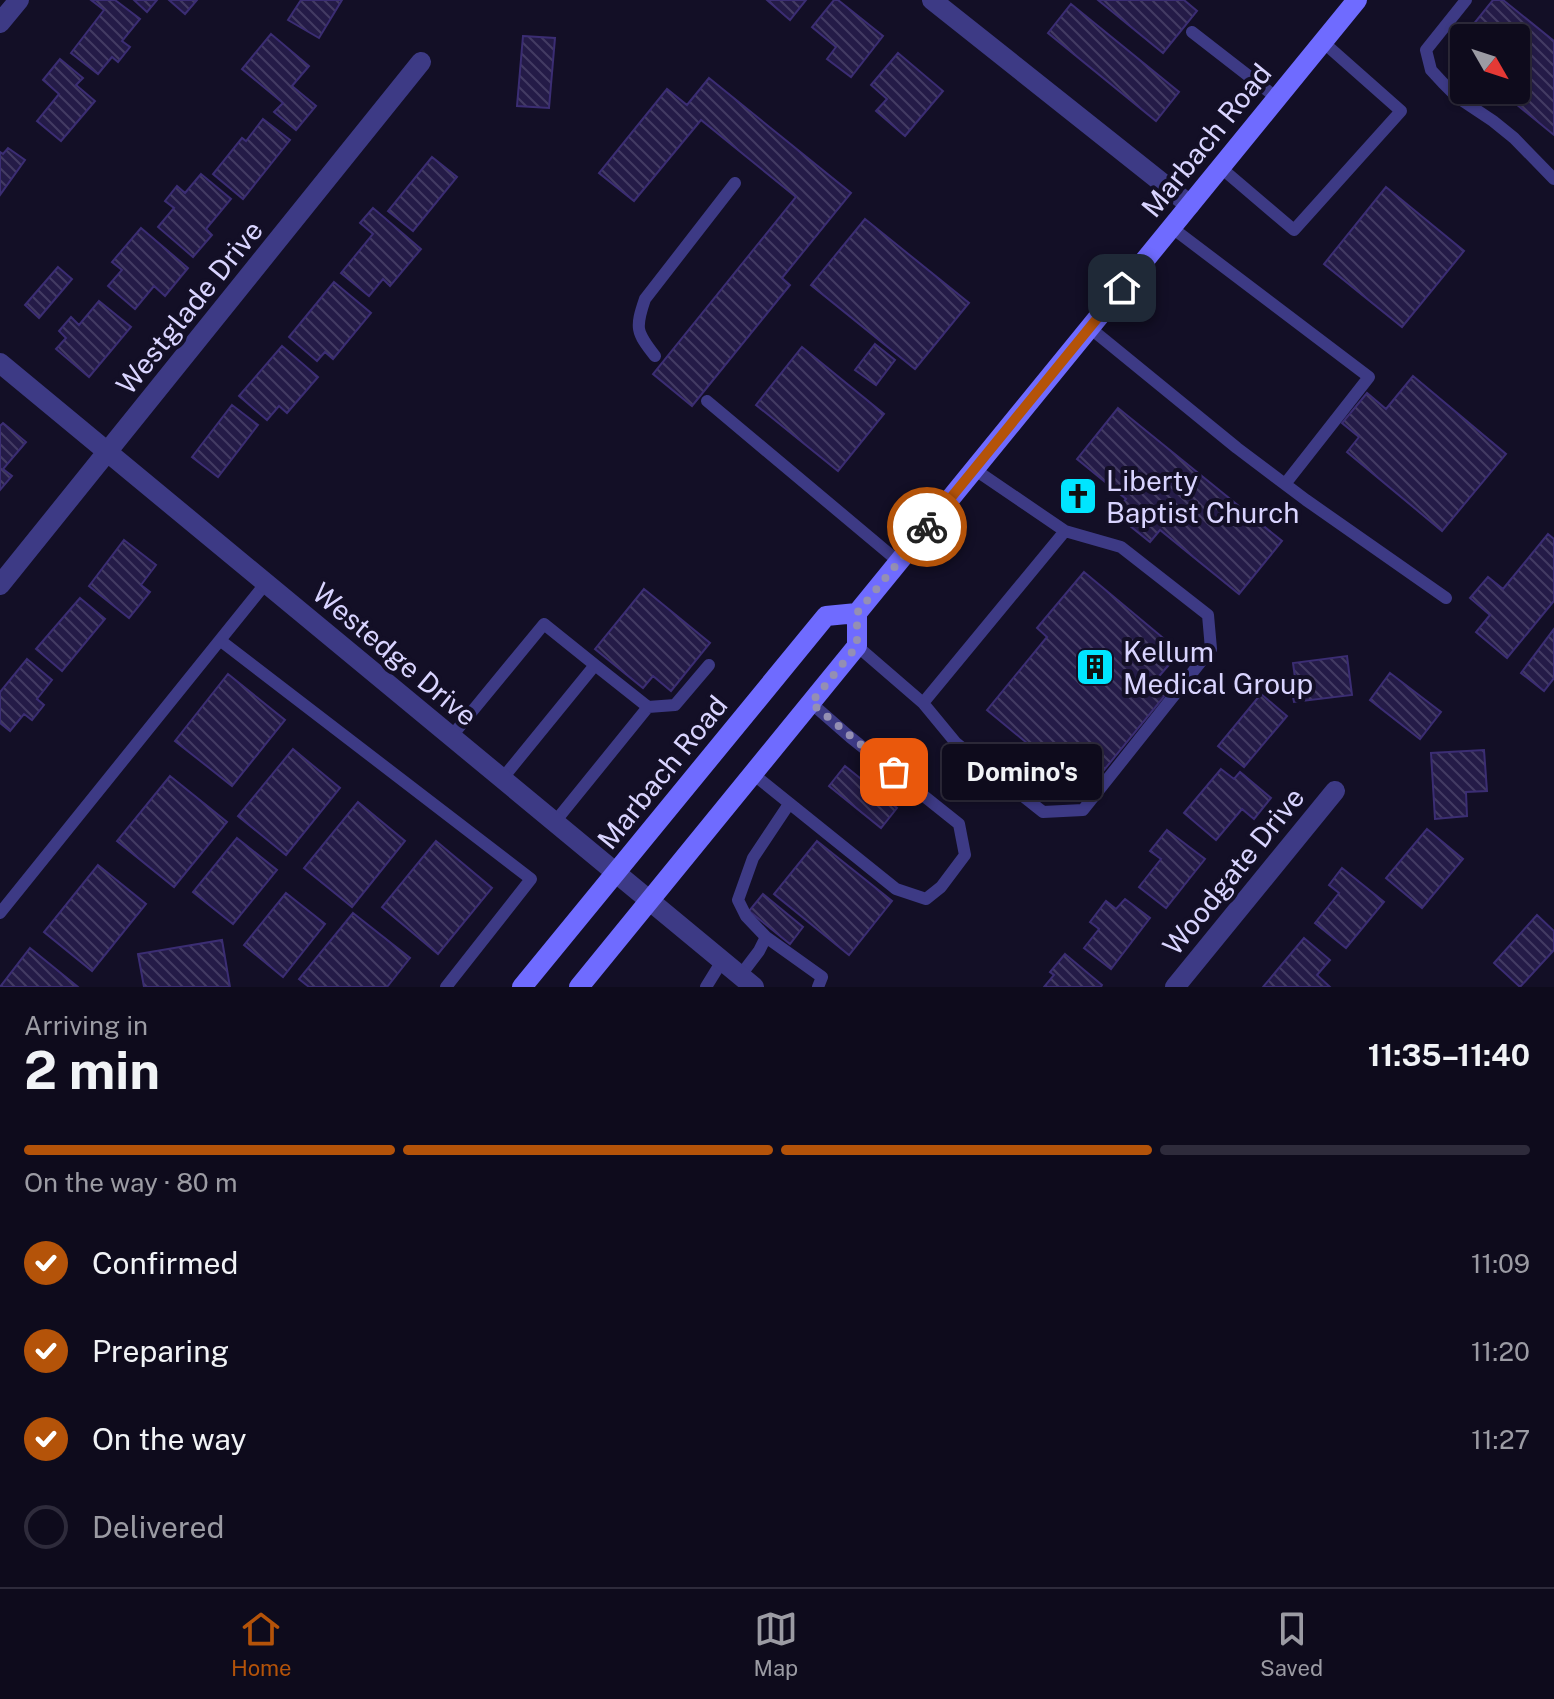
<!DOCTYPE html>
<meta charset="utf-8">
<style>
body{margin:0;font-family:"Public Sans",sans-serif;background:#171425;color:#f1f3f6;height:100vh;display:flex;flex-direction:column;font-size:30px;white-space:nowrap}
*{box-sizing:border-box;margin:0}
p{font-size:26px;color:#9b9ba3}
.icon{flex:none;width:44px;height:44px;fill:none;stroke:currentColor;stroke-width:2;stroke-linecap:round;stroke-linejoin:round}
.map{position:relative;height:987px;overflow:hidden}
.panel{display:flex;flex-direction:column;background:#0e0b1c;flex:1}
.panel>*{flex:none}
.needle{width:52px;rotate:129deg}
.controls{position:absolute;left:1450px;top:24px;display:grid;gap:16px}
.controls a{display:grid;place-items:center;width:80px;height:80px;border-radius:8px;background:#0e0b1c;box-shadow:0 2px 6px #0004,0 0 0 2px #2e2b3b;font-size:40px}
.pin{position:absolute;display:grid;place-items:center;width:68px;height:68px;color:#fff;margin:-34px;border-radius:16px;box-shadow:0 4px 12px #0006}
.courier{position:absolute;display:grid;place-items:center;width:80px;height:80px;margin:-40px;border:6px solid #b45309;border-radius:50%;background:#fff;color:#222;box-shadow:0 2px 10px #0007}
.bubble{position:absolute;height:56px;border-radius:8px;background:#0e0b1c;box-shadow:0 2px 6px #0004,0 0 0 2px #2e2b3b;font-size:26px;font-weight:700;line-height:56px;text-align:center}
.headline em{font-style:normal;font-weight:700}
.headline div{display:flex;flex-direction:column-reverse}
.headline{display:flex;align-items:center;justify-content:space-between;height:136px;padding:0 24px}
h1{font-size:52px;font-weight:700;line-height:60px}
.bar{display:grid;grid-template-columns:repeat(4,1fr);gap:12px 8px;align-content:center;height:96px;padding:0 24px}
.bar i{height:10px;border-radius:6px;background:#2e2b3b}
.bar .current{background:#b45309}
.bar p{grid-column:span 4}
ol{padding:0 24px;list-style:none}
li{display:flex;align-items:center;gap:24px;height:88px}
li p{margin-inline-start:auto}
li .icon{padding:8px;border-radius:50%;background:#b45309;color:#fff;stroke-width:4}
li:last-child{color:#9b9ba3}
li i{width:44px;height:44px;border:4px solid #2e2b3b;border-radius:50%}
.menu{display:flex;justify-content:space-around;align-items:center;height:112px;border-top:2px solid #2e2b3b;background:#0e0b1c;font-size:22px;color:#9b9ba3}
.menu a{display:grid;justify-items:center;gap:4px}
.menu .current{color:#b45309}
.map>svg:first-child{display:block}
.building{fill:url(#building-back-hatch);stroke:#3b2d73;stroke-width:2}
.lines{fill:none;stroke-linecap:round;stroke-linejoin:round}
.lane{stroke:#3d3a85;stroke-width:12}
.street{stroke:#3d3a85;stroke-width:20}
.secondary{stroke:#6f6bff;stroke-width:20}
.done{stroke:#948fb3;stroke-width:8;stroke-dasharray:0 14.4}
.route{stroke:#b45309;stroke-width:10}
.labels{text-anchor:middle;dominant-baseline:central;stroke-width:8;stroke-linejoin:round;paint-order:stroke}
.street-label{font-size:28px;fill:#d9d4ff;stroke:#130f26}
.poi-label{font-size:28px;fill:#d9d4ff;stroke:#130f26;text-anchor:start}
</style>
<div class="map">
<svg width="1554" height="987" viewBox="0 0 1554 987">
<defs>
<pattern id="building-back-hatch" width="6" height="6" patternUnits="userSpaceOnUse" patternTransform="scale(2)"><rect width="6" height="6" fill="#241b47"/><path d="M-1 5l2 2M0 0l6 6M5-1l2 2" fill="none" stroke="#433b63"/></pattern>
</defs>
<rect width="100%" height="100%" fill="#130f26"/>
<!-- building -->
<path class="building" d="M91,0h24l25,19 -18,22 8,6 -12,15 -6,-5 -14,17 -27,-21 33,-43z
M134,0h23l-10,12z
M169,0h28l-12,14z
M301,0h41l-23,38 -31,-18z
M767,0h39l-16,20z
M834,0h4l45,36 -32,41 -24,-18 9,-12 -24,-20z
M1098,0h86l13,11 -34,42z
M1493,0h10l51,41v94l-55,-45h17v-52h-52v24l-13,-10z
M1071,4l108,88 -23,29 -108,-88z
M271,34l38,32 -17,20 24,20 -20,24 -22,-18 9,-9 -41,-34z
M523,36l32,2 -6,70 -32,-2z
M898,53l45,38 -38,45 -29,-25 11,-12 -16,-14z
M60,59l23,19 -7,7 19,16 -34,40 -24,-20 22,-27 -16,-14z
M709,78l142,115 -69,85 8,7 -98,121 -39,-32 143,-177 -95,-77 -67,81 -35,-28 68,-84 20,16z
M263,119l27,21 -47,59 -30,-25 29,-36 4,3z
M8,148l17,12 -25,35v-43l3,2z
M432,157l25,20 -44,54 -25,-20z
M201,174l30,25 -25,30 6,6 -19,22 -35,-30 16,-19 -9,-7 12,-15 8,7z
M1386,187l78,64 -62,76 -78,-63z
M373,208l48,41 -31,37 -7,-7 -14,17 -28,-23 32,-39 -13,-11z
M865,219l104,84 -54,66 -104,-84z
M141,228l47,40 -23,28 -11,-10 -19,23 -27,-23 14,-16 -10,-8z
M58,267l14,12 -33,39 -14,-13z
M334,282l37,31 -38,46 -8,-7 -8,9 -28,-24z
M99,301l32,26 -42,50 -33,-28 10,-11 -7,-7 12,-14 8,8z
M875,344l20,16 -19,25 -21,-15z
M282,346l36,31 -31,36 -8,-7 -12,14 -28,-24z
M802,347l82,67 -46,57 -82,-66z
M1413,376l93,78 -64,77 -95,-79 12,-15 -17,-14 25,-30 19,16z
M232,405l26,20 -40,52 -26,-20z
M1118,408l164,133 -43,53 -79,-64 -10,12 -36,-29 12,-14 -49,-40z
M3,423l23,19 -23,27 9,7 -12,14v-64z
M1548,534l6,5v62l-47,57 -31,-26 14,-17 -20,-17 18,-21 15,12z
M124,540l32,25 -15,20 9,7 -21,26 -40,-32z
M1084,572l96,80 -26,30 13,11 -81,99 -99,-82 60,-73 -10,-9z
M644,589l66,54 -39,48 -18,-15 -10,12 -48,-39z
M80,598l25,21 -43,52 -26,-22z
M1554,629v49l-10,13 -23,-18z
M1347,656l5,39 -58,7 -2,-10h5l-4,-29z
M27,659l25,21 -15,19 7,6 -12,15 -8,-6 -14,17 -10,-8v-31z
M1390,673l51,39 -21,27 -50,-39z
M228,674l57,46 -53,66 -57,-45z
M1261,694l26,22 -43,51 -26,-21z
M293,749l47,39 -54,67 -48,-39z
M1484,750l3,41 -21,1 1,24 -32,3 -4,-66z
M845,766l52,42 -16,20 -52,-42z
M1221,769l13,10 6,-7 31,26 -17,21 -12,-10 -26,31 -32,-27z
M170,776l57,46 -53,65 -57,-46z
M358,802l47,39 -53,66 -48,-39z
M1427,829l36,30 -41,49 -36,-30z
M1167,830l38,29 -39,49 -27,-21 22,-28 -11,-8z
M237,838l40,32 -44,54 -40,-32z
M436,841l56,47 -54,66 -56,-47z
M817,841l75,60 -43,54 -75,-61z
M98,865l48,39 -54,67 -48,-39z
M1342,868l42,34 -38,46 -31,-25 24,-30 -10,-8z
M286,893l39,31 -42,53 -39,-32z
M763,894l40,33 -13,17 -41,-33z
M1125,899l25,19 -39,51 -27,-21 15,-19 -9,-7 16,-21 10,8z
M353,913l57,45 -23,29h-78l-10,-8z
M1537,915l17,16v19l-34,37 -26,-24z
M1304,938l26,22 -13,15 13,12h-67z
M222,940l8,47h-86l-6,-33z
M30,948l48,39h-78z
M1065,954l37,31 -1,2h-57l10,-12 -4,-3z"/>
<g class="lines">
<!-- lane -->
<path class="lane" d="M1466,0l-40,50 5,20 12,13 14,14 36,24 21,17 40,41
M1192,32l85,66
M1220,167l74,63 107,-119 -78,-69
M1171,227l198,150 -84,107
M1090,328l147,120 69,52 140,98
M655,356c-19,-24 -20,-28 -10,-57l90,-116
M707,401l192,161
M221,641l310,238 -85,108
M857,646l66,57 33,40 87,69 40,-2 128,-161 -3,-34 -87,-68 -56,-16 -91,-62
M923,703l142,-172
M451,737l93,-113 51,41
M753,774l143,115 30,10 15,-12 24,-32 -6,-31 -109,-87 -39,-34
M502,779l93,-114 53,42
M554,823l94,-116 27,-2 34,-40
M0,913l266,-330
M766,937l56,40 -4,10
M740,976l19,-25 7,-14 -20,-21 -8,-16 15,-42 36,-54
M706,987l16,-26"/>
<!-- street -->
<path class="street" d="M932,0l258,205
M0,23l19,-23
M0,363l754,624
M0,585l421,-523
M1175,987l160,-196"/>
<!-- secondary -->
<path class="secondary" d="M522,987l304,-371 31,-3
M579,987l278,-341v-33l500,-613"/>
</g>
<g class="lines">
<!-- done -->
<path class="done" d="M894,772l-83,-69 46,-57v-33l70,-86"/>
<!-- route -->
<path class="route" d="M927,527l195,-239"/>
</g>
<!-- icons -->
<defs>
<g id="church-square" transform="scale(2)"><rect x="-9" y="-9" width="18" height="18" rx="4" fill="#00e5ff" stroke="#130f26"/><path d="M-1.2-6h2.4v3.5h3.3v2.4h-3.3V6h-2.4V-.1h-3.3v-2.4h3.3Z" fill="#111"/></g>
<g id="building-square" transform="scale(2)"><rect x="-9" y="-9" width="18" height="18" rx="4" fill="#00e5ff" stroke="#130f26"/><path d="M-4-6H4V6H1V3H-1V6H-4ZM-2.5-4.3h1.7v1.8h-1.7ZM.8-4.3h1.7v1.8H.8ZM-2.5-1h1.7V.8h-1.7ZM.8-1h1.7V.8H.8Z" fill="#111"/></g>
</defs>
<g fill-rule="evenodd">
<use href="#church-square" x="1078" y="496"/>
<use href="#building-square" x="1095" y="667"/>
</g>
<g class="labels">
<!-- street labels -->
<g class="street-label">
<text transform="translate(1206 140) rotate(-51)">Marbach Road</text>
<text transform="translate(189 307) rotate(-51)">Westglade Drive</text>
<text transform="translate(395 654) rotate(40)">Westedge Drive</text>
<text transform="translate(662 772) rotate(-51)">Marbach Road</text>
<text transform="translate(1233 871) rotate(-51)">Woodgate Drive</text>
</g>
<!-- poi labels -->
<g class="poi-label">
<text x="1106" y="480">Liberty<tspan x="1106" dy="32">Baptist Church</tspan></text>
<text x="1123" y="651">Kellum<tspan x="1123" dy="32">Medical Group</tspan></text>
</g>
</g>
</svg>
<div class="controls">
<a><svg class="needle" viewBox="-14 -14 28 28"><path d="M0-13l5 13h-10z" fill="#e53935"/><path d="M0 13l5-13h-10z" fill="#9b9ba3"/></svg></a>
</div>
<div class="pin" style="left:894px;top:772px;background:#ea580c"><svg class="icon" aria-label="bag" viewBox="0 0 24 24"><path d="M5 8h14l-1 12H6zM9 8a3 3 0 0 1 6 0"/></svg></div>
<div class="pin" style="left:1122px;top:288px;background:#1f2937"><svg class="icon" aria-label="home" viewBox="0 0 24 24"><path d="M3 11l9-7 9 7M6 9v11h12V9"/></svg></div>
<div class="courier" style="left:927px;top:527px"><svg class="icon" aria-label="bike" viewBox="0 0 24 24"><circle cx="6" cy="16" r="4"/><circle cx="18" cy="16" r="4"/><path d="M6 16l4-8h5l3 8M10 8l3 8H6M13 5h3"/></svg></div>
<div class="bubble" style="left:942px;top:744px;width:160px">Domino's</div>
</div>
<section class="panel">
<div class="headline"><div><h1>2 min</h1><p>Arriving in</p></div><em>11:35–11:40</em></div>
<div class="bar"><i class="current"></i><i class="current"></i><i class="current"></i><i></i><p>On the way · 80 m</p></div>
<ol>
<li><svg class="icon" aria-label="check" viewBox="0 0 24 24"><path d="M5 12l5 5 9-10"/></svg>Confirmed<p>11:09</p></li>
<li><svg class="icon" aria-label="check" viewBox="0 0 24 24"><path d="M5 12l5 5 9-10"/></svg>Preparing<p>11:20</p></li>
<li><svg class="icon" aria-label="check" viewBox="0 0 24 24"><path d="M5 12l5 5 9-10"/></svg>On the way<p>11:27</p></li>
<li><i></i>Delivered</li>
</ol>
</section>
<nav class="menu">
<a class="current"><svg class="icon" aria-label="home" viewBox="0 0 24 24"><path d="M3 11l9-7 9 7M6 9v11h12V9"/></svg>Home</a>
<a><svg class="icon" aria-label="map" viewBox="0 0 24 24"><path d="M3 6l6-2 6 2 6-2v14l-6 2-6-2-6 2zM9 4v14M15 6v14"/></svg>Map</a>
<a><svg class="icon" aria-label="saved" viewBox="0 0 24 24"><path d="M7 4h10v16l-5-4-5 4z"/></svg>Saved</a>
</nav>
